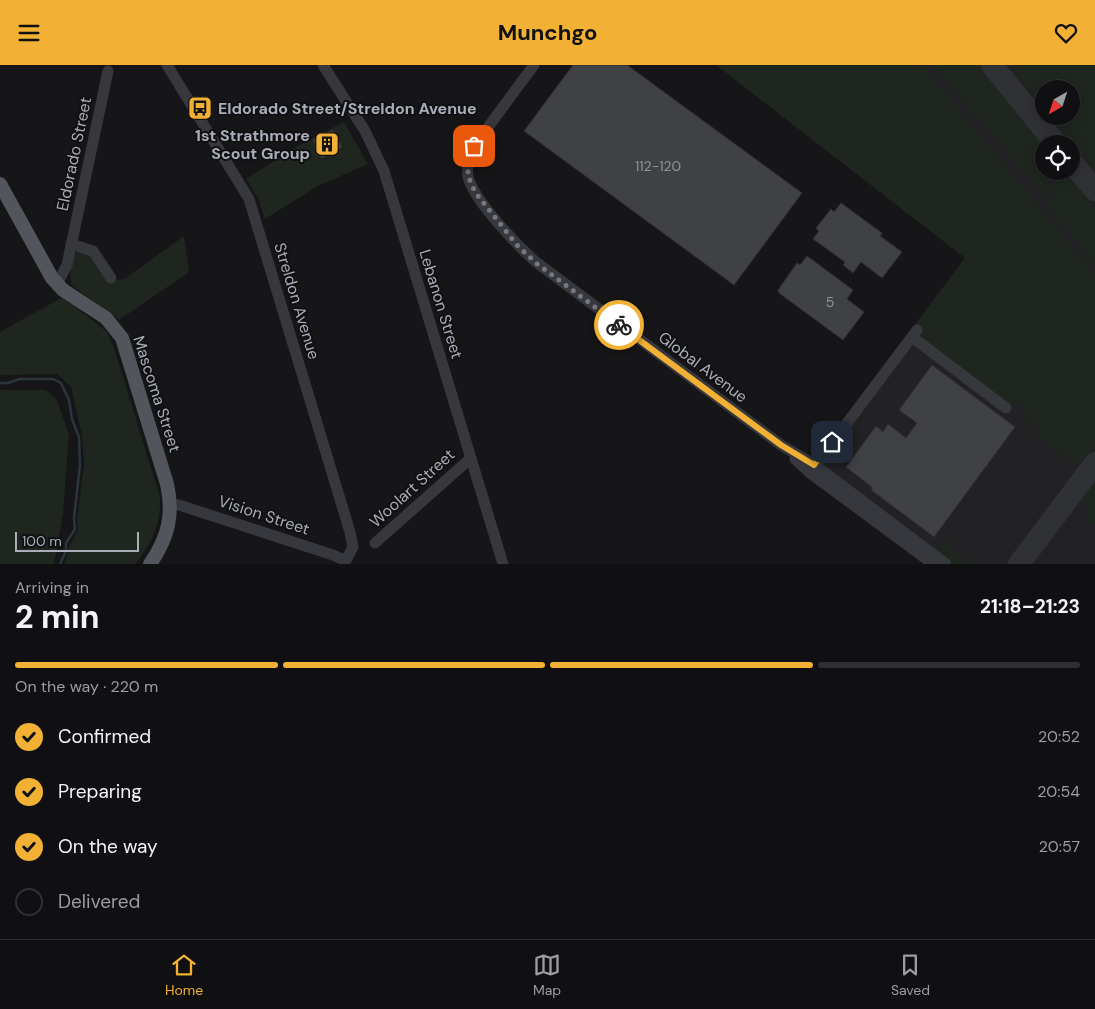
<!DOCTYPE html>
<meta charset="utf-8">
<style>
body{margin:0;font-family:"DM Sans",sans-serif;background:#19191b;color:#f1f3f6;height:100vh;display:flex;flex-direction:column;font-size:19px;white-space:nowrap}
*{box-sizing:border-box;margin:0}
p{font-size:16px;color:#9c9d9f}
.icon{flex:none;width:28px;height:28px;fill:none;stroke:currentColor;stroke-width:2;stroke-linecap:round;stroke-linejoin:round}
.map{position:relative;height:499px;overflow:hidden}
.panel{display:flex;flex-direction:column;background:#101012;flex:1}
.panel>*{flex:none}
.needle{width:32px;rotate:219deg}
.tools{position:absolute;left:1035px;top:15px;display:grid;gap:10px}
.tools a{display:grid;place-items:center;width:45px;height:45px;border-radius:50%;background:#101012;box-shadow:0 2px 12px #0003,0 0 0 1px #303032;font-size:25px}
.scale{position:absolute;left:15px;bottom:12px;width:124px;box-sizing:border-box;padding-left:5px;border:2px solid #a8adb8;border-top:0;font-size:14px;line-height:18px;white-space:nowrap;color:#a8adb8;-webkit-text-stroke:4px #111113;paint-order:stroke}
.pin{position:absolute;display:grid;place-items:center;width:42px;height:42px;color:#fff;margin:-21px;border-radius:10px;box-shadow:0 2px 8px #0006}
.courier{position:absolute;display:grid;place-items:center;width:50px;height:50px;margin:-25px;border:4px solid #f2b134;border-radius:50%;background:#fff;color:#222;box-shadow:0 1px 6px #0007}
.head em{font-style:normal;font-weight:700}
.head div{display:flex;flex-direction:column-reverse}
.head{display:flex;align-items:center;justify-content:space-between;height:85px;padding:0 15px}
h1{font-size:32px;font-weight:700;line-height:38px}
.bar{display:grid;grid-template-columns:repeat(4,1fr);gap:8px 5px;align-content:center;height:60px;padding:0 15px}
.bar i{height:6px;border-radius:4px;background:#303032}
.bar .current{background:#f2b134}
.bar p{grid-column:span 4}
ol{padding:0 15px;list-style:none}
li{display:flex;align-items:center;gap:15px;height:55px}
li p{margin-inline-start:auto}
li .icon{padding:5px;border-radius:50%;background:#f2b134;color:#111;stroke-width:4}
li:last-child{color:#9c9d9f}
li i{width:28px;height:28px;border:2px solid #303032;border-radius:50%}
header{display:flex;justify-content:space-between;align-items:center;height:65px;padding:0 15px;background:#f2b134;color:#111;font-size:22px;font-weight:700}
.tab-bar{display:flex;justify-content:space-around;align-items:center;height:70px;border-top:1px solid #303032;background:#101012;font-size:14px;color:#9c9d9f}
.tab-bar a{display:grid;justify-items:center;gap:2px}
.tab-bar .current{color:#f2b134}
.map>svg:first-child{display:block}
.built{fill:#222225;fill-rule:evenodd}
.green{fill:#1e261f}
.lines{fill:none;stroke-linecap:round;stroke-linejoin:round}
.stream{stroke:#2c353c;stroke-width:2.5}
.taxiway{stroke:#303135;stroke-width:22}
.building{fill:#404145;stroke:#303034}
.minor{stroke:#37383d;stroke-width:11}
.major{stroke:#53555c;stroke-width:14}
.done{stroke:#757880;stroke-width:5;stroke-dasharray:0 9}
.route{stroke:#f2b134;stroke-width:6}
.labels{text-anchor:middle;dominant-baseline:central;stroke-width:4;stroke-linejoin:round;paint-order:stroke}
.number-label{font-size:14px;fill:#8e929b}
.poi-label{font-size:16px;font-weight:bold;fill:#a8adb8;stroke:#111113;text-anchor:start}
.street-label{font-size:16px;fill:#a8adb8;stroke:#111113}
</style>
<header><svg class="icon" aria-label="menu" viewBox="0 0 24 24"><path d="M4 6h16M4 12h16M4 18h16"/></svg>Munchgo<svg class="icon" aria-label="heart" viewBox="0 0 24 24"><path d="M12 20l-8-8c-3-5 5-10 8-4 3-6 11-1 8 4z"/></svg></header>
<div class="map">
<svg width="1095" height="499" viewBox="0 0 1095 499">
<rect width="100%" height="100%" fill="#161618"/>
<!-- built -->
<path class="built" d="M916,0h179v499h-141l-140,-107 204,-268zM1044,24h27v27h-27zM1044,79h27v27h-27z"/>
<!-- green -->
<path class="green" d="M716,0h206l173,209v172l-15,21 -45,-32 4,-7 -16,-11 5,-7 -15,-11 -5,6 -75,-55v-8l4,-7 -5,-3 -4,13 -10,-7 4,-6 -8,-6 51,-68z
M933,0h48l64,79 -1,27h8l-6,27z
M1010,0h85v103l-43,-52h19v-27h-27v17z
M344,57l24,42 -50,22 -53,33 -6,-19 -13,-21 50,-32z
M1057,106h9l29,36v58l-43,-53 -2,-7z
M184,171l5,36 -70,48 -47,-34c-3,-10 -2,-29 7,-35h9l22,30 14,-2z
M63,232l44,35 8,19 45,146c1,30 -8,43 -24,67h-71l4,-17 9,-17 -1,-11 7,-54 -2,-29 -11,-49 -14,-13 -57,1v-43z
M0,325h46l11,10 12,35 -6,77 -9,52h-54z
M1095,413v48l-8,-6 2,-4 -3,-3 3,-3 -4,-3 3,-4 -7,-6z
M944,477l28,22h-18l-17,-13z"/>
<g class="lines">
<!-- stream -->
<path class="stream" d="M0,318h8l11,-4h34l8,4 8,17 3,19 7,18 1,28 -6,53 1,11 -9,14v8l-6,13"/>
<!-- taxiway -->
<path class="taxiway" d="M992,0l64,79
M1071,97l24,28
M1019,499l76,-101"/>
</g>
<!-- building -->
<path class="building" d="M573,0h54l175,128 -68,92 -210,-154z
M333,65l9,17 -20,11 -9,-18z
M841,138l41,30 -2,3 22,16 -20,26 -21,-16 -8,11 -10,-8 2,-3 -32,-23 6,-8 -3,-3 15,-19 3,3z
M807,191l46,34 -6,9 17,13 -21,28 -64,-47 -1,-3 19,-27 3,2z
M932,300l83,62 -81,110 -63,-47 2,-2 -27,-21 30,-41 7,6 5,-8 18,14 11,-15 -18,-13z"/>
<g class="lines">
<!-- minor -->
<path class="minor" d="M167,0l82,134 101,333 3,15 -9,17
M323,0l42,66 19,40 119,393
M534,0l-60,81c-4,10 -8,20 -6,31 7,25 49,68 68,85l245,183 34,20 131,99
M71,179l22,7 18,27
M57,219l10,-19 41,-194
M912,272l94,71
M795,394l15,14 123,91
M811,406l106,-141
M171,439l8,1 154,50 13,6
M375,478l96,-85"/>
<!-- major -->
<path class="major" d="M0,119l52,94 11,12 43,28 16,20 45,146c7,31 1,54 -17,80"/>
</g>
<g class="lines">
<!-- done -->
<path class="done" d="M474,81l-6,14v16l7,16 42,53 19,18 83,62"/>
<!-- route -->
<path class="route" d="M619,260l162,120 33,20 18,-23"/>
</g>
<!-- icons -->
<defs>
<g id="bus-square" transform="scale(1.25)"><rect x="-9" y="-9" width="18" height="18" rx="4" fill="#f2b134" stroke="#111113"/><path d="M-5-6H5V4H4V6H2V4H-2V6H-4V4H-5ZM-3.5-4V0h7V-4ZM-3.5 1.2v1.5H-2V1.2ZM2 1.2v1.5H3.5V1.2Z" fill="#111"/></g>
<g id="building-square" transform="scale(1.25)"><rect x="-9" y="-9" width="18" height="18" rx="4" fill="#f2b134" stroke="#111113"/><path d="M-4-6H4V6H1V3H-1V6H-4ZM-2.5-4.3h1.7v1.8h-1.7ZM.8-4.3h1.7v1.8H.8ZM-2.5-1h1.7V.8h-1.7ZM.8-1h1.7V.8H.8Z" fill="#111"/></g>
</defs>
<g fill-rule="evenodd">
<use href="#bus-square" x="200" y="43"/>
<use href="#building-square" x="327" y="79"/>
</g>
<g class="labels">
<!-- number labels -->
<g class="number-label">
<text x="658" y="101">112-120</text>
<text x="830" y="237">5</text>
</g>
<!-- poi labels -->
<g class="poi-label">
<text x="218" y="43">Eldorado Street/Streldon Avenue</text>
<text x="310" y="70" text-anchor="end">1st Strathmore<tspan x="310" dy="18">Scout Group</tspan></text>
</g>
<!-- street labels -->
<g class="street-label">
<text transform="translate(74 89) rotate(-78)">Eldorado Street</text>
<text transform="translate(297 236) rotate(73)">Streldon Avenue</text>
<text transform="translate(441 239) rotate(73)">Lebanon Street</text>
<text transform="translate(703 302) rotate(37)">Global Avenue</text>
<text transform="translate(157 329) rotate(72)">Mascoma Street</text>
<text transform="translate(412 423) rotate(-42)">Woolart Street</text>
<text transform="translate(264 450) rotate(18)">Vision Street</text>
</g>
</g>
</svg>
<div class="tools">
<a><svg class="needle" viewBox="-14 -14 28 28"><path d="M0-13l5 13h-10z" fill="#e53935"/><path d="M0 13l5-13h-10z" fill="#9c9d9f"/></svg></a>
<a><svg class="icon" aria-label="locate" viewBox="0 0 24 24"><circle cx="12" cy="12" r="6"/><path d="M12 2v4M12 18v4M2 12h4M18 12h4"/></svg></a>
</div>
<div class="scale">100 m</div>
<div class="pin" style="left:474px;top:81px;background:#ea580c"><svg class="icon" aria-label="bag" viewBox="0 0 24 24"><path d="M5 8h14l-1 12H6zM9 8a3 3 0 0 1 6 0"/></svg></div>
<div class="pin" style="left:832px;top:377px;background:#1f2937"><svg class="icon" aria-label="home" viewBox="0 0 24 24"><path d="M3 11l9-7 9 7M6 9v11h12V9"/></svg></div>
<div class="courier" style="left:619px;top:260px"><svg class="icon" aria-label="bike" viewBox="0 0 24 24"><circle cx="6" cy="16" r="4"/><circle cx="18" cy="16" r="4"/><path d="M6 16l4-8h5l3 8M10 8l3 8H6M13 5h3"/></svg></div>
</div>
<section class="panel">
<div class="head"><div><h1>2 min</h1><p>Arriving in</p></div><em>21:18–21:23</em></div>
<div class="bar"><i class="current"></i><i class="current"></i><i class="current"></i><i></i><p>On the way · 220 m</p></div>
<ol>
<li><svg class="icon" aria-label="check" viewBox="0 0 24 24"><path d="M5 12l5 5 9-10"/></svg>Confirmed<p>20:52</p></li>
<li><svg class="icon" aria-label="check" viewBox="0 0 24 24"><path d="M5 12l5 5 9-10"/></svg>Preparing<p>20:54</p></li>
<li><svg class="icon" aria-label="check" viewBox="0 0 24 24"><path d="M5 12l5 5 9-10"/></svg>On the way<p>20:57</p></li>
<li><i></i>Delivered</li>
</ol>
</section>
<nav class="tab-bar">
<a class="current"><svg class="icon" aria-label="home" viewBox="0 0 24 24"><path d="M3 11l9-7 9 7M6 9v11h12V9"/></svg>Home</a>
<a><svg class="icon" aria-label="map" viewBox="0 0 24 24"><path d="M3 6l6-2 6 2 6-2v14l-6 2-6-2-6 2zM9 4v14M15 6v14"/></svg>Map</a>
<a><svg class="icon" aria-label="saved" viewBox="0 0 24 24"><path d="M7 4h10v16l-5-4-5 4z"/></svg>Saved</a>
</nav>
